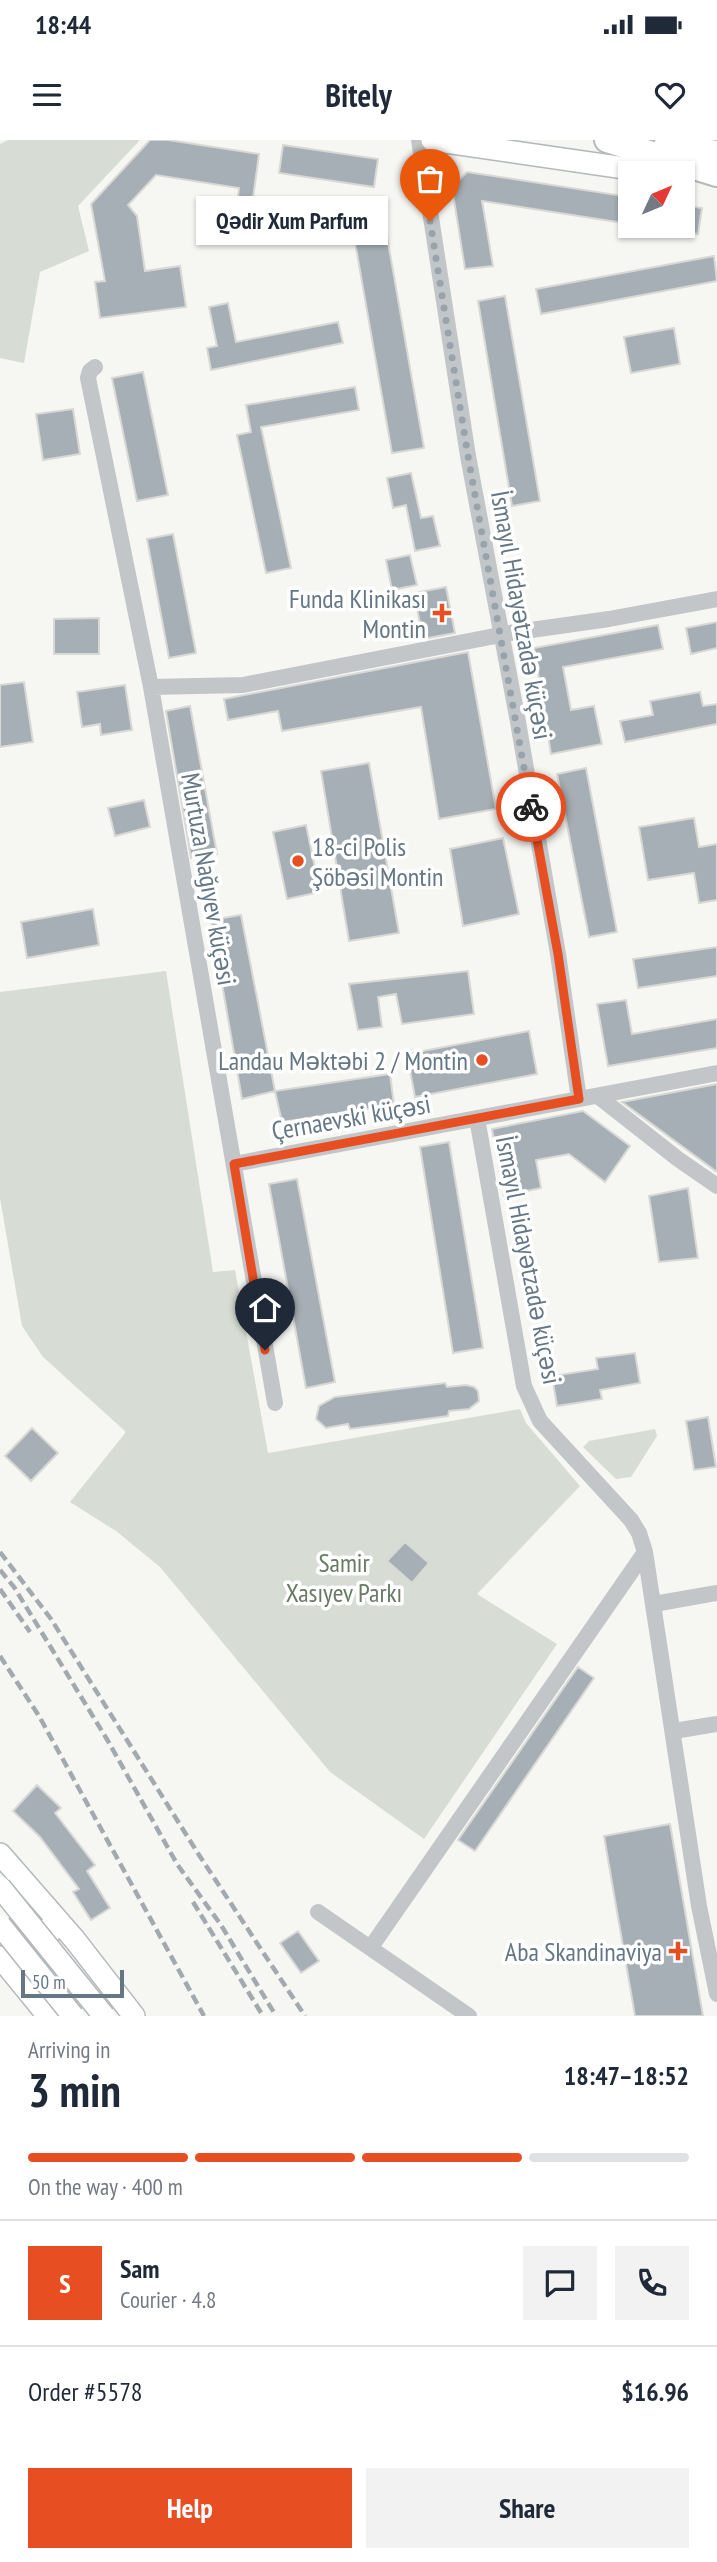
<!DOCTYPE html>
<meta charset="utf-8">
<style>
body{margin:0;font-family:"PT Sans Narrow",sans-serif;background:#f2f2f3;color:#1f2937;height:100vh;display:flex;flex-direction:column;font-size:26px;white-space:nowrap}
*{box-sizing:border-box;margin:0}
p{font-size:23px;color:#747a83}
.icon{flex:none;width:38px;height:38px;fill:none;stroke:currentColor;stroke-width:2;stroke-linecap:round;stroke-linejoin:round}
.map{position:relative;height:1876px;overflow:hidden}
.drawer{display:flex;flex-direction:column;background:#fff;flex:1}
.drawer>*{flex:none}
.needle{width:46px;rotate:46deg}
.fabs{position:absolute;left:618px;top:21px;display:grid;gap:14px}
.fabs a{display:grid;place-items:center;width:77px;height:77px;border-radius:0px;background:#fff;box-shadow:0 2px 5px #0004;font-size:35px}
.scale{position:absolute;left:21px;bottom:18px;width:103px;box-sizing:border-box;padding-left:7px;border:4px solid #657785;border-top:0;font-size:19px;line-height:24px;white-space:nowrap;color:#657785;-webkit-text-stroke:5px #fff;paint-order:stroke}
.pin{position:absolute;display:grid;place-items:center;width:60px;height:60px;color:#fff;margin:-72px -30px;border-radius:50% 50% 50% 0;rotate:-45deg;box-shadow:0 0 7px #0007}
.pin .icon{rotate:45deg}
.courier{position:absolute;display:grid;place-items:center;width:70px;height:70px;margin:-35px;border:5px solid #e74f22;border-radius:50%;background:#fff;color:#222;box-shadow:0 2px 9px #0007}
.bubble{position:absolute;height:49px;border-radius:0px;background:#fff;box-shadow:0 2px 5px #0004;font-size:23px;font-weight:700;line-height:49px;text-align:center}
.overview em{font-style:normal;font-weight:700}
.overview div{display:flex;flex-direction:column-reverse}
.overview{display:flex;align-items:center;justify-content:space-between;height:119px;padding:0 28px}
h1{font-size:46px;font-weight:700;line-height:52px}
.bar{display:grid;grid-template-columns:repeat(4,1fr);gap:10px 7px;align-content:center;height:84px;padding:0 28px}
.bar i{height:9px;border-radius:5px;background:#e0e1e3}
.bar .selected{background:#e74f22}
.bar p{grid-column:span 4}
.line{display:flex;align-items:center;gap:18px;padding:0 28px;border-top:2px solid #e0e1e3}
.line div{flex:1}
.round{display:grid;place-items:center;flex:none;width:74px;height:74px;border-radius:0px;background:#f2f2f3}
.cta{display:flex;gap:14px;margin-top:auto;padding:14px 28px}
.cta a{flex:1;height:80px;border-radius:0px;background:#e74f22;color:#fff;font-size:28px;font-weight:700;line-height:80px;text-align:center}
.cta a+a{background:#f2f2f3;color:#1f2937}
.status{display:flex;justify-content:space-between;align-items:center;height:49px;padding:0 35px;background:#fff;direction:ltr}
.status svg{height:19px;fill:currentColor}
header{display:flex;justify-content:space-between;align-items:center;height:91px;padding:0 28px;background:#fff;font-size:32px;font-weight:700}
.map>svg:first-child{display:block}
.green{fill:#d7ddd4}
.building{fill:#a6afb5;stroke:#d8d8d5;stroke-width:2}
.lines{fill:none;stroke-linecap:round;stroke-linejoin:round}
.major-casing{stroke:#b3b8bc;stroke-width:24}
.highway-casing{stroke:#b5b9bc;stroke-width:28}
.minor{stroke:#c2c6c9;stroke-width:16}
.major{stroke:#fff;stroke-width:21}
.highway{stroke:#fff;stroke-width:24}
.rail{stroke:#a2a9af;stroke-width:4.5;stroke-dasharray:10 5;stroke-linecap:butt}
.major-bridge-casing{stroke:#b3b8bc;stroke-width:24;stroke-linecap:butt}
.major-bridge{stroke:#fff;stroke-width:21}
.done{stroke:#98a3ac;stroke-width:7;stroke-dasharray:0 12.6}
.route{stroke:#e74f22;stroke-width:9}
.poi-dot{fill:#e74f22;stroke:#fff;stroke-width:2.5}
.labels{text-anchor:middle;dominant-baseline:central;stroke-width:7;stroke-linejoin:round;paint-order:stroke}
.poi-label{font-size:26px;fill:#657785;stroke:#fff;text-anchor:end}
.street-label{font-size:26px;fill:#657785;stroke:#fff}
.park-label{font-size:26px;fill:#697b64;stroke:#fff}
</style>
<div class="status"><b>18:44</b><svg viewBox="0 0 49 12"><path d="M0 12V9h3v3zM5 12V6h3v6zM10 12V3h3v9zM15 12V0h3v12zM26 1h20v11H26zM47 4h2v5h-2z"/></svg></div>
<header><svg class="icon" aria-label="menu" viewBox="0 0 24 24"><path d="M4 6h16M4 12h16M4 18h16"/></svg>Bitely<svg class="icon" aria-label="heart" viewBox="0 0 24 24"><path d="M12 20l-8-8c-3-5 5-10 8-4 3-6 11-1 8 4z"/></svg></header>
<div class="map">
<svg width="717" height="1876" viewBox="0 0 717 1876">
<rect width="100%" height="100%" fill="#f6f6f3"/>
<!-- green -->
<path class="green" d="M8,0h132l-62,66 11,45 -49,21 -16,91 -24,-5v-214z
M166,831l47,301 22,-2 33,183 252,-44 6,14 54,63 -103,108 80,50 -133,195 -94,-67 -170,-205 -44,-36 -46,-29 56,-70 -83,-75 -21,-31 -22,-128v-206z
M655,1289l2,7 -26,41 -15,2 -33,-32 6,-6z"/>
<!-- building -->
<path class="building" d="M150,0h18l91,14 -7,52 -15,-2 2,-16 -83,-13 -28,30 9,11 8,55 35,-5 6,41 -86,11 -5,-36 10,-1 -14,-77z
M283,5l95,14 -4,28 -95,-14z
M467,32l163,25v27l-148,-23 11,65 -28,3 -13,-82z
M682,65l20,3 -4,26 -16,-3z
M384,79l40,229 -32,5 -40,-228z
M714,116l3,25 -176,33 -5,-25z
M505,156l35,205 -28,5 -34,-205z
M228,163l8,39 102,-20 5,21 -132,27 -4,-22 10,-2 -8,-39z
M674,188l6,36 -49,9 -7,-36z
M143,232l25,123 -31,6 -25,-123z
M355,247l4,23 -98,17 30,141 -25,5 -29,-138 14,-3 -5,-27z
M73,269l7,45 -37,6 -7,-46z
M411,333l10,45 12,-2 7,30 -25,5 -9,-46 -13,3 -6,-30z
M173,394l23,119 -27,5 -22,-119z
M410,415l7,30 -25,5 -6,-30z
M446,447l9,46 -32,6 -9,-46z
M99,478v36h-45v-35z
M717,482v26l-26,6 -5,-26z
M658,485l5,24 -100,18 8,43 23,-4 8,38 -51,10 -17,-106z
M468,512l28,157 -57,10 -18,-112 -139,24 -4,-20 -50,9 -4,-21z
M24,542l9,60 -33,5v-62z
M125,545l7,45 -31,5 -1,-11 -18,3 -5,-35z
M700,552l3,14 14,-2v20l-92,18 -5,-21 33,-6 -3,-14z
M190,566l27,148 -26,4 -25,-147z
M369,623l30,170 -50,8 -28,-170z
M586,628l31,164 -28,5 -32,-163z
M144,660l6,27 -35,9 -7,-28z
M694,678l5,29 18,-3v56l-18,3 -5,-30 -46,7 -9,-53z
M306,685l14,67 -33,7 -14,-67z
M503,698l16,76 -56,12 -13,-77z
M93,769l6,36 -72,13 -6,-36z
M241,775l34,176 -33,8 -31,-179z
M717,807v29l-79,12 -5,-29z
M468,831l6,43 -72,10 -6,-30 -18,3 4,30 -24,3 -9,-46z
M626,860l6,34 85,-15v29l-109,18 -11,-62z
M529,891l8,43 -122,23 -8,-43z
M390,934l4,31 -112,17 -7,-31z
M717,944v88l-95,-70z
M583,971l47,35 -25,36 -36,-28 -33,6 5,28 -37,8 -12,-67z
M449,1002l34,206 -30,5 -33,-206z
M297,1039l38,203 -29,6 -37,-204z
M688,1048l10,70 -39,4 -10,-66z
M635,1213l5,30 -40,7 2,9 -45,7 -5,-30 46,-7 -2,-11z
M445,1243l2,4 19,-2 8,2 4,4 1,10 -10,8 -20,2 -1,5 -98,13 -2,-5 -22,4 -10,-9 3,-13 16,-9z
M708,1277l8,50 -22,3 -8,-49z
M32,1288l26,25 -27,28 -26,-25z
M405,1402l24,21 -17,20 -25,-22z
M578,1527l16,11 -119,173 -17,-11z
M37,1645l24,23 -6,5 40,52 -8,6 23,37 -19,12 -18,-28 6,-3 -39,-52 -27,-26z
M670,1684l33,192h-68l-31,-180z
M298,1791l21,30 -18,12 -21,-30z"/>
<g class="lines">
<!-- major casing -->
<g class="major-casing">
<path id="major" d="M432,0l227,33
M0,1714l75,86 59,76
M0,1817l48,59
M0,1822c21,-7 47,-8 51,-36"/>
</g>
<!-- highway casing -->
<g class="highway-casing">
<path id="highway" d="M607,0l110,34
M666,6l51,7"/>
</g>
<!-- minor -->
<path class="minor" d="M419,0l49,316 50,266 40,232 21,145
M95,227l-5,4 -2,7 63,309 124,716
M151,547l92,-2 267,-52 99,-14 108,-20
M599,957l79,62 39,27
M477,978l47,268 16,35 91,99 8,13 6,19 54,354 18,88
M234,1024l483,-91
M654,1464l63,-11
M674,1591l43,-7
M318,1772l151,104
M371,1807l274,-395"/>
<!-- major -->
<use href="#major" class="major"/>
<!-- highway -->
<use href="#highway" class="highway"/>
<!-- rail -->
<path class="rail" d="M0,1412l51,67 148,236 106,161
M0,1430l14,17 94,154 69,123 44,61 55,91
M0,1449l30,43
M0,1516l39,60 165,300
M193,1762l70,114"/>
<!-- major-bridge casing -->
<g class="major-bridge-casing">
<path id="major-bridge" d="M0,1747l104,129
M0,1785l73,91"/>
</g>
<!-- major-bridge -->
<use href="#major-bridge" class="major-bridge"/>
</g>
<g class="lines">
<!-- done -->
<path class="done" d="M430,81l38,235 63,351"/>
<!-- route -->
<path class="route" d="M265,1210l-31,-186 345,-65 -21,-145 -27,-147"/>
</g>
<!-- markers -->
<g class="poi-dot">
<path d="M438.5 462.5h7v7h7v7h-7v7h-7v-7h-7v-7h7z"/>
<circle cx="298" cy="721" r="7"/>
<circle cx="482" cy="920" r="7"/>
<path d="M674.5 1800.5h7v7h7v7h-7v7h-7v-7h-7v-7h7z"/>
</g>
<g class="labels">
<!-- poi labels -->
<g class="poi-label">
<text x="426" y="458">Funda Klinikası<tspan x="426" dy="30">Montin</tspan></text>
<text x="312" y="706" text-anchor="start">18-ci Polis<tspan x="312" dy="30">Şöbəsi Montin</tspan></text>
<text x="468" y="920">Landau Məktəbi 2 / Montin</text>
<text x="662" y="1811">Aba Skandinaviya</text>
</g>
<!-- street labels -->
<g class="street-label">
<text transform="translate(522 475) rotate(80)">İsmayıl Hidayətzadə küçəsi</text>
<text transform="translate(209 739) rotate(80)">Murtuza Nağıyev küçəsi</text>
<text transform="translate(351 977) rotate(-10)">Çernaevski küçəsi</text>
<text transform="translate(529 1120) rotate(79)">İsmayıl Hidayətzadə küçəsi</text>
</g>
<!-- park labels -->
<g class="park-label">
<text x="344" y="1422">Samir<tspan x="344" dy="30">Xasıyev Parkı</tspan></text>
</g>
</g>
</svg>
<div class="fabs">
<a><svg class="needle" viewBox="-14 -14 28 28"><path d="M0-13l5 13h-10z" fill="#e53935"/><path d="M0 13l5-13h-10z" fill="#747a83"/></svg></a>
</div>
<div class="scale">50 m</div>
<div class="pin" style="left:430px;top:81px;background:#ea580c"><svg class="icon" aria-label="bag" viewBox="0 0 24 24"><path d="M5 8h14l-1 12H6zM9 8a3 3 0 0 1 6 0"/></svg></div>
<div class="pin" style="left:265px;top:1210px;background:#1f2937"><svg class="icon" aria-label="home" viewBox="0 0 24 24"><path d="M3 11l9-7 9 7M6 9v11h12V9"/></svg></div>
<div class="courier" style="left:531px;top:667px"><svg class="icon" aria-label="bike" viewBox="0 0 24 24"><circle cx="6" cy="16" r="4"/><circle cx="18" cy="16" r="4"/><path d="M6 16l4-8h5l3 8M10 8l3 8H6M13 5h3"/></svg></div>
<div class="bubble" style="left:196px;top:56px;width:192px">Qədir Xum Parfum</div>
</div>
<section class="drawer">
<div class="overview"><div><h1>3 min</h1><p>Arriving in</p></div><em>18:47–18:52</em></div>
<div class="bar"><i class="selected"></i><i class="selected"></i><i class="selected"></i><i></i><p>On the way · 400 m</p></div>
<div class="line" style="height:126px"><b class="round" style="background:#e74f22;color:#fff">S</b><div><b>Sam</b><p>Courier · 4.8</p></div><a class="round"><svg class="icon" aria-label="chat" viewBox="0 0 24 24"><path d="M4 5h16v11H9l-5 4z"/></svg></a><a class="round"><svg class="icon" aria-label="phone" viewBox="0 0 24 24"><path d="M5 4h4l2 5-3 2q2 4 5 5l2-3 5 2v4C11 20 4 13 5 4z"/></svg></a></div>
<div class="line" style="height:91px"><div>Order #5578</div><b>$16.96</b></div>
<div class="cta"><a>Help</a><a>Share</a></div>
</section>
